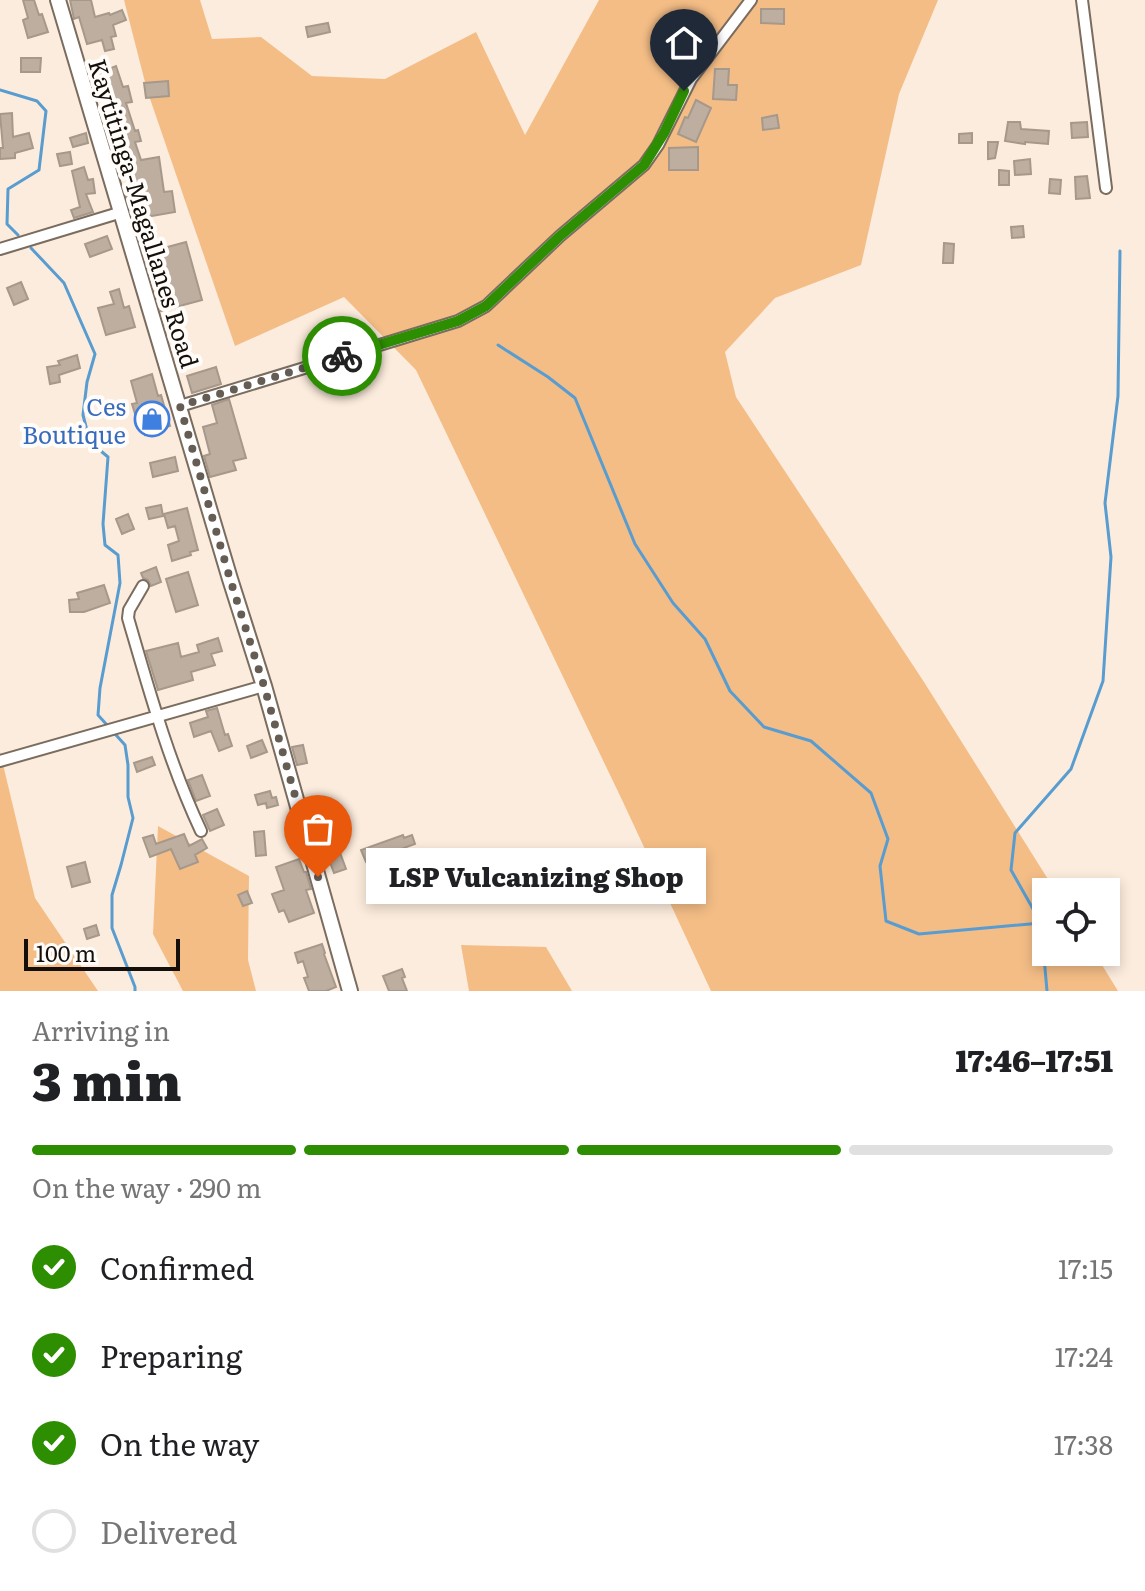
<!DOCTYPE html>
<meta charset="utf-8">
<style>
body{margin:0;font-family:Literata,serif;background:#f2f2f2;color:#202124;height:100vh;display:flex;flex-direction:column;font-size:30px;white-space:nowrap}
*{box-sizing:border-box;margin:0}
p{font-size:26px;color:#757577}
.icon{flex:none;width:44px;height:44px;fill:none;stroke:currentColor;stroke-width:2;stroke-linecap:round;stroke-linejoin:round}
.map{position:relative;height:991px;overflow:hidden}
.sheet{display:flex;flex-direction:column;background:#fff;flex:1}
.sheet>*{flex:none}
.fabs{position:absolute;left:1032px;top:878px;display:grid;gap:16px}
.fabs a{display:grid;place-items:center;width:88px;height:88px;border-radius:0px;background:#fff;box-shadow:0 4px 12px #0003;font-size:40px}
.scale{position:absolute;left:24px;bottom:20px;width:156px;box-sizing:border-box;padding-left:8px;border:4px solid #140f0a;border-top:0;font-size:22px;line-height:28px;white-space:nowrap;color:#140f0a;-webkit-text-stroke:6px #fffcf9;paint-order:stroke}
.pin{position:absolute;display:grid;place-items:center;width:68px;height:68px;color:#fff;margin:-82px -34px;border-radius:50% 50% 50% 0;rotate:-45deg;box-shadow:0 0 8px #0007}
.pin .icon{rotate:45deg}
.courier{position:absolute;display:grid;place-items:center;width:80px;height:80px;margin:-40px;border:6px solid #2e8e02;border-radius:50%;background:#fff;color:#222;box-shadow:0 2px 10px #0007}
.bubble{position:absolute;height:56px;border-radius:0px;background:#fff;box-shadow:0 4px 12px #0003;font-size:26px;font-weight:800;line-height:56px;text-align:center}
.summary em{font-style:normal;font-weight:800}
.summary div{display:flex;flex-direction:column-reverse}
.summary{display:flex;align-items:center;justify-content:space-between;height:136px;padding:0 32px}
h1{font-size:52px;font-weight:800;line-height:60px}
.bar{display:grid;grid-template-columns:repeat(4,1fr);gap:12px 8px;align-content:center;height:96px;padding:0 32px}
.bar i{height:10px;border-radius:6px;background:#e0e0e0}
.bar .on{background:#2e8e02}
.bar p{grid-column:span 4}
ol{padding:0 32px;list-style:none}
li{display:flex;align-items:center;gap:24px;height:88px}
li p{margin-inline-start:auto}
li .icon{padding:8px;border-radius:50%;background:#2e8e02;color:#fff;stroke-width:4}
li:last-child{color:#757577}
li i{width:44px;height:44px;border:4px solid #e0e0e0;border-radius:50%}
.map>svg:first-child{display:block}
.green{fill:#f4bd86}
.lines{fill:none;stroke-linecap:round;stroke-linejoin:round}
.stream{stroke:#589cd0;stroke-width:3}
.building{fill:#bdaea0;stroke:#a6988a;stroke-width:2}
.street-casing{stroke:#7a6c5f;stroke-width:14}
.secondary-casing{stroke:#7a6c5f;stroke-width:18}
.street{stroke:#fff;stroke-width:10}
.secondary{stroke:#fff;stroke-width:14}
.done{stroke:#655c54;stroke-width:8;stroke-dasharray:0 14.4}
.route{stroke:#2e8e02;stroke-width:10}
.labels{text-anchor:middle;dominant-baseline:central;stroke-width:8;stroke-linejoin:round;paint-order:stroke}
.street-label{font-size:24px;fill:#140f0a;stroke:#fffcf9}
.shop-label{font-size:24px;fill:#366cbe;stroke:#fffcf9;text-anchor:end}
</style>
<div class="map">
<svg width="1145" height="991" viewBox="0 0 1145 991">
<rect width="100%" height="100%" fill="#fcecdd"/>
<!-- green -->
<path class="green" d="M124,0h76l12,39 49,-2 51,39 73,3 91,-47 49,103 74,-135h339l-39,94 -38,171 -86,33 -50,54 11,45 188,285 132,210h-10v60h48l24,39h-407l-88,-189 -207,-432 -72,-73 -109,49 -88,-256z
M0,752l35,146 63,93h-98z
M158,826l91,50 -1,84 8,31h-73l-30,-57z
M461,945l85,2 26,44h-103z"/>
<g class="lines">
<!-- stream -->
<path class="stream" d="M0,90l37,11 9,10 -7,59 -31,19 -1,35 11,11
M31,248l33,35 31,71 -8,28 -4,33 7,27 18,15 -5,67 2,21 13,10 2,28 -20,105 -2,27 27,30 3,20v32l5,21 -12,47 -9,30v33l23,59v4
M498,345l50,32 27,21 60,146 38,59 32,36 25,52 34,36 47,14 60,52 17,46 -8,27 6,55 33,13 122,-11 6,68
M1041,923l-30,-53 4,-37 56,-64 32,-88 8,-124 -6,-54 13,-107 2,-145"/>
</g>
<!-- building -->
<path class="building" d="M23,0h11l5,15 3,-1 6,18 -20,6 -5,-18 5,-2z
M70,0h21l4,17 14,-4 1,2 12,-5 4,10 -13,5 3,11 -5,1 3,12 -9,2 -3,-11 -15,4 -8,-27 -5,2z
M761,9h23v15l-23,-1z
M328,23l2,9 -22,5 -2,-10z
M689,44l12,9 -10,13 -5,-4 -8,12 -9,-6 7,-11 3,2z
M21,58h20l-1,14h-19z
M106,60l3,9 7,-3 7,21 5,-1 4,16 -6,1 9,28 3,-1 3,11 -6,1 6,18 18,-3 5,35 8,-1 3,21 -35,6v-4l-6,2 -2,-12 -3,1 -3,-12 9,-2 -7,-39 -6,2 -11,-35 3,-1 -9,-32 -8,3 -7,-23z
M715,69h14l-1,16h9l-1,15 -23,-1z
M168,81l1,15 -23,2 -2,-15z
M696,100l15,8 -15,34 -18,-8 7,-17 3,1z
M12,113l1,24 16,-4 4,15 -18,5v5l-15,1v-11h3l-3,-34z
M777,115l2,13 -16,2 -1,-12z
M1008,122h12l1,7 28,2 -1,13 -23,-2v2l-20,-3z
M1087,122l1,15 -16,1 -1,-15z
M86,133l2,10 -15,4 -3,-9z
M972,133v10h-13v-9z
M988,142h10l-3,16 -7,1z
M698,147v23h-29v-22z
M70,152l2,12 -12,2 -3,-12z
M1030,159l1,15 -16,1 -1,-14z
M84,167l4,13 5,-1 2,14 -9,1 7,18 -19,6 -3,-8 9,-3 -8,-36z
M999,170l10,1v14h-10z
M1087,176l3,22 -14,1 -1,-22z
M1050,179l11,1 -1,14 -11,-1z
M1023,226l1,11 -12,1 -1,-11z
M156,233l4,16 26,-7 16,58 -41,11 -17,-58 4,-1 -3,-17z
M107,236l5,13 -22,8 -5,-13z
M944,243l10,1 -1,19h-10z
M21,282l7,17 -14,6 -7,-17z
M119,289l5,19 5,-2 6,21 -29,8 -8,-27 16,-4 -4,-12z
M77,355l3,13 -21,7 1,7 -10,2 -3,-17 13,-2 -2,-4z
M216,367l5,17 -29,9 -5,-17z
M152,374l6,22 3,-1 9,31 -25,9 -6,-19 -3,1 -4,-13 5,-1 -6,-22z
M229,399l17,59 -13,3 3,9 -26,7 -6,-21 6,-2 -7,-27 14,-4 -5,-18z
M175,457l3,14 -25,6 -3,-14z
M161,505l2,11 -14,3 -3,-11z
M187,508l11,42 -8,2 1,3 -19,6 -4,-16 11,-4 -4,-15 -7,2 -4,-14z
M128,514l6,15 -12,5 -6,-15z
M156,567l5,15 -10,4 -3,-6 -5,-2 -2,-5z
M188,572l10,33 -22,7 -10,-33z
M104,585l6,18 -26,9h-14l-1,-12 10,-1 -2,-6z
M218,638l4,13 -11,3 4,11 -24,7 2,8 -35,10 -12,-39 32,-8 3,14 18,-5 -2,-7z
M217,708l8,27 3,-1 4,12 -13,5 -8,-20 -17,6 -4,-14 18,-6 -2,-6z
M262,740l5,12 -16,6 -4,-12z
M303,745l4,18 -10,2 -5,-18z
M152,757l3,8 -18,7 -3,-9z
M202,775l8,21 -14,5 -8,-21z
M270,791l2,7 4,-1 2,8 -11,3 -1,-5 -8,2 -3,-10z
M217,809l7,16 -14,6 -7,-16z
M264,831l2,24 -10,1 -2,-24z
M184,834l5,12 13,-7 5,9 -12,7 3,7 -18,7 -9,-20 -21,8 -7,-19 10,-3 3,9z
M403,835l1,3 8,-3 3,9 -49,18 -5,-12z
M339,850l7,19 -12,4 -7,-19z
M299,859l5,13h2l5,17 -5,1 8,23 -25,9 -5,-12 -5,2 -7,-18 12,-4 -8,-23z
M85,862l5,20 -18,5 -5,-20z
M247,891l5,12 -9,3 -5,-11z
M96,925l3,10 -12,4 -3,-10z
M322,944l3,9 -1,1 12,33 -10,4h-17l-5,-13 4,-1 -5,-16 -5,2 -3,-10z
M402,969l3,8 -3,1 5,13h-18l-6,-15z"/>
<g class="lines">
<!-- street casing -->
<g class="street-casing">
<path id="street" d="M1082,0l24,188
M0,249l122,-37
M180,406l278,-85 28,-15 74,-70 84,-71 14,-20 33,-66 60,-79
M143,586l-14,24 -1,8c21,72 41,145 73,213
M0,761l264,-75"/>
</g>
<!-- secondary casing -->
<g class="secondary-casing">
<path id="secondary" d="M58,0l172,579 34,107 86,305"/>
</g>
<!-- street -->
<use href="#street" class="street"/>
<!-- secondary -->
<use href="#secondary" class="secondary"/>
</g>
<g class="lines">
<!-- done -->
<path class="done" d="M318,877l-54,-191 -34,-107 -50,-173 162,-50"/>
<!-- route -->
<path class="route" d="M342,356l116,-35 28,-15 74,-70 84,-71 20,-32 20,-42"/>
</g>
<!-- icons -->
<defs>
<g id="shop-ring" transform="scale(1.8)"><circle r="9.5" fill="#fffcf9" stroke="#3f7fe0" stroke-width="1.5"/><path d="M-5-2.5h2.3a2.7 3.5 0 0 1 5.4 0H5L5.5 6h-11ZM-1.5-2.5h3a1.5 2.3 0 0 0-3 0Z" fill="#3f7fe0"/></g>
</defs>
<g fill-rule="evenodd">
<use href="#shop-ring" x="152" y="419"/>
</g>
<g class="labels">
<!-- street labels -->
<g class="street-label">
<text transform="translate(145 213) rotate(73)">Kaytitinga-Magallanes Road</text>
</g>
<!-- shop labels -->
<g class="shop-label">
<text x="126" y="405">Ces<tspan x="126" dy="28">Boutique</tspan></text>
</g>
</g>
</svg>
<div class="fabs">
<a><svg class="icon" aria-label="locate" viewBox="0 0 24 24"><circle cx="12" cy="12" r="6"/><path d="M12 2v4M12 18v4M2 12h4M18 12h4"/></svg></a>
</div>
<div class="scale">100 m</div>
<div class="pin" style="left:318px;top:877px;background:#ea580c"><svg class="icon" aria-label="bag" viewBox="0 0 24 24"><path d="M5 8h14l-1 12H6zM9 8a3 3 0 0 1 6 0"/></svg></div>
<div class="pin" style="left:684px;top:91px;background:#1f2937"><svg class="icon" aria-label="home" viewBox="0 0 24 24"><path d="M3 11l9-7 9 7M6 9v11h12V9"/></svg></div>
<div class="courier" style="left:342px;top:356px"><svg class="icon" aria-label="bike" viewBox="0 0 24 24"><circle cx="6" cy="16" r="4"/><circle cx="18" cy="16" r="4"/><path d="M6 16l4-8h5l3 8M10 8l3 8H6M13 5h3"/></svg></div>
<div class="bubble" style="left:366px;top:848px;width:340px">LSP Vulcanizing Shop</div>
</div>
<section class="sheet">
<div class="summary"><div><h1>3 min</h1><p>Arriving in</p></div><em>17:46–17:51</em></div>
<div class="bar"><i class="on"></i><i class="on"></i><i class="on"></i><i></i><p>On the way · 290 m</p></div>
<ol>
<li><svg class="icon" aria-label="check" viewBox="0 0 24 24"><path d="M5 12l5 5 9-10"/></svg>Confirmed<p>17:15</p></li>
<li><svg class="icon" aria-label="check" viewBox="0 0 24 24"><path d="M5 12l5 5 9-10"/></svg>Preparing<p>17:24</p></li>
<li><svg class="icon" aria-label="check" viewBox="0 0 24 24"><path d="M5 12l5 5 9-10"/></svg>On the way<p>17:38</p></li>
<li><i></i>Delivered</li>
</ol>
</section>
